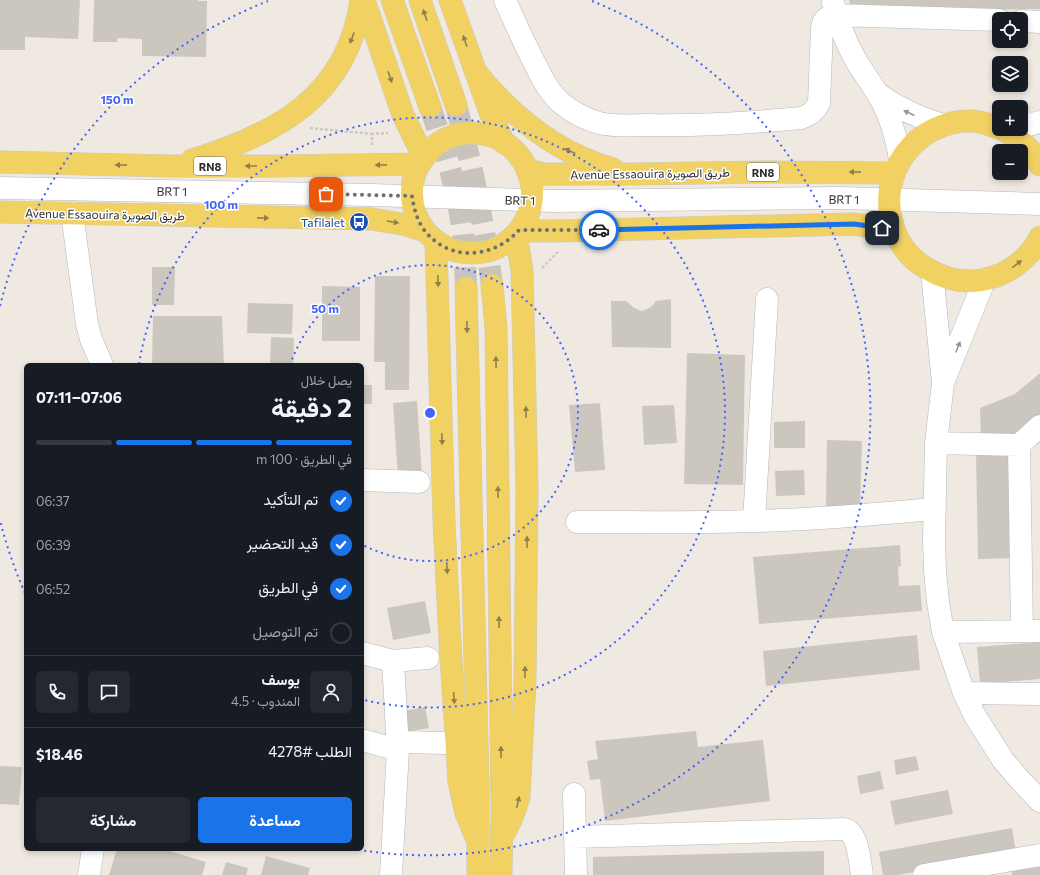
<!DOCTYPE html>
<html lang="ar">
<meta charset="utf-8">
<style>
body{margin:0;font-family:Commissioner,Vazirmatn,sans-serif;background:#242831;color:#f1f3f6;direction:rtl;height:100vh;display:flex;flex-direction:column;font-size:15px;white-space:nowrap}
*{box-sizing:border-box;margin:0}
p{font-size:13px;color:#9ea1a6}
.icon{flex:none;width:22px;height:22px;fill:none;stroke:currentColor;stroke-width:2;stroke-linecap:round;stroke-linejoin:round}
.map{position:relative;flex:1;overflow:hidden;direction:ltr}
.side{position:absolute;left:24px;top:363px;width:340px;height:488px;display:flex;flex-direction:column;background:#171b24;border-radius:6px;box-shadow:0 2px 6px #0003;direction:rtl}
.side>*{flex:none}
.buttons{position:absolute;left:992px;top:12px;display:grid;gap:8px}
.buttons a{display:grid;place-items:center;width:36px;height:36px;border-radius:6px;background:#171b24;box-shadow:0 2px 6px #0003;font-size:20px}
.pin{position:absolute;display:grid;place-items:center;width:34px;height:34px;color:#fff;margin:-17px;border-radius:8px;box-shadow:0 2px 6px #0006}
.courier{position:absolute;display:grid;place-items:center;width:40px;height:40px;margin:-20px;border:3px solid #1a73e8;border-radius:50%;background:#fff;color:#222;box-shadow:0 1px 5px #0007}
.overview em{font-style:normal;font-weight:700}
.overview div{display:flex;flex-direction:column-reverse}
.overview{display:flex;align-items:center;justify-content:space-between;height:68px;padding:0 12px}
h1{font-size:26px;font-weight:700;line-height:30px}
.bar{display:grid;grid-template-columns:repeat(4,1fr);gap:6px 4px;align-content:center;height:48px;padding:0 12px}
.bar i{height:5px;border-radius:3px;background:#363941}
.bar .active{background:#1a73e8}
.bar p{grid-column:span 4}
.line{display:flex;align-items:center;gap:10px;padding:0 12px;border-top:1px solid #363941}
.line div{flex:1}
.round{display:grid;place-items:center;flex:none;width:42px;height:42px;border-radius:6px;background:#242831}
ol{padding:0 12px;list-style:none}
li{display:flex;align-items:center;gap:12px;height:44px}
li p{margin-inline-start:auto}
li .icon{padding:4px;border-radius:50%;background:#1a73e8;color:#fff;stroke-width:4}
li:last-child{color:#9ea1a6}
li i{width:22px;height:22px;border:2px solid #363941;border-radius:50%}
.button{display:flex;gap:8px;margin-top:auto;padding:8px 12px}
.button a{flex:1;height:46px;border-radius:6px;background:#1a73e8;color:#fff;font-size:16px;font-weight:700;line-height:46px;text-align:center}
.button a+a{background:#242831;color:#f1f3f6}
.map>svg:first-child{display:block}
.building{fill:#cbc7bf}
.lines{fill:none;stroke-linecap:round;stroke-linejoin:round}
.major-tunnel{stroke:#c8c4bd;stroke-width:22;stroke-dasharray:22 11;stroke-linecap:butt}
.minor-casing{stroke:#b4b7c1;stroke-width:23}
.major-casing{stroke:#c9c9c9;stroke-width:23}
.path{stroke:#c9c9c9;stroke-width:2.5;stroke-dasharray:3 2;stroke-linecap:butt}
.minor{stroke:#fff;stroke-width:22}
.major{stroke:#f2d163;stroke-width:22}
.oneway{fill:#908048}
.oneway2{fill:#969696}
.done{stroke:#726f6d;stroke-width:4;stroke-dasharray:0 7.2}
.route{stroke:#1a73e8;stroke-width:5}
.ring{fill:none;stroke:#4264fb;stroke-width:2;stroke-dasharray:2 4}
.labels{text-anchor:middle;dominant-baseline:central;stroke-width:3;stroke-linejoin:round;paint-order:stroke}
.shield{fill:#fff;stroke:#6d6d6d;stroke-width:1}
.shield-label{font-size:11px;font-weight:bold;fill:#2e2e2e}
.street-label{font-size:12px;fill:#2e2e2e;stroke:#fff}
.transit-label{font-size:12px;fill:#164399;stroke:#fff;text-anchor:end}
.centre{fill:#4264fb;stroke:#fff;stroke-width:2}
.ring-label{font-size:12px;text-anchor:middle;font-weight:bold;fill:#4264fb;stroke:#fff;stroke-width:3;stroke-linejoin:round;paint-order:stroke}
</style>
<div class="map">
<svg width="1040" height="875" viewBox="0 0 1040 875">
<rect width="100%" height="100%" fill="#efe9e1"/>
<!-- building -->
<path class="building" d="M0,0h80l-2,39 -53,-2v13h-25z
M94,0h104v1h9l-1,56 -64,-1v-17l-24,-1 -1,4h-24z
M849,0h191v9l-189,2z
M152,267h23l-1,38h-22z
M375,276h35l-1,114h-24v-28h-11z
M322,286l38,1v54h-38z
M671,299v49l-59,-1 -1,-46h15l8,7 8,3 9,-4 5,-6z
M248,303l45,1 -1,30 -45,-1z
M153,316h69l2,49h-72z
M271,337l23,1 -1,27h-23z
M687,353l58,2 -2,130 -59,-1z
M1040,373v43l-26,23h-33l-1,-31 35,-14z
M362,385h10v19h-10z
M417,401l5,75 -24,2 -5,-75z
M600,403l5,67 -30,2 -6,-67z
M674,405l3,38 -33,2 -2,-39z
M805,421v27h-31v-26z
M827,440l35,1 -2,66 -34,-1z
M976,450h37l2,108 -37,1z
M804,470l1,25 -29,1 -1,-25z
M900,545l1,21 -3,1 1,19 21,-1 2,26 -163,13 -6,-67z
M425,601l6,32 -38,7 -6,-32z
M917,635l3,35 -154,16 -3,-35z
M1040,642v37l-60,5 -3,-37z
M425,707l4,21 -22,4 -3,-21z
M696,731l2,16 65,-7 7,61 -165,20 -5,-42 -10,1 -3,-19 11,-2 -3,-18z
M916,756l3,14 -23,5 -2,-15z
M0,766l22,1 -3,38 -19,-1z
M880,771l4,18 -24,5 -3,-18z
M948,790l5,24 -58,11 -5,-24z
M1012,828l4,25 -117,22h-16l-4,-23z
M117,849h46l43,13 -4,13h-93z
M824,851v24h-231v-18z
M266,856l44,12 -2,7h-47z
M226,862l22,6 -2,7h-24z
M1040,862v13h-28l-1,-9z"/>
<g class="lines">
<!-- major-tunnel -->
<path class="major-tunnel" d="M456,105c16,59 28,119 36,180
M430,107c14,39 26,78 32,119 3,21 3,41 4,62"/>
<!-- minor casing -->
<g class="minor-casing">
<path id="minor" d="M505,0c9,20 18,41 28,60 8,16 15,31 28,43 11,9 24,16 38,20 15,4 32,2 48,2 52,1 103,-2 154,-7 9,-3 14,-7 18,-15l3,-75c1,-9 6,-12 14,-13l163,5
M833,3c5,19 12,37 21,54 7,13 16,24 23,36 13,20 19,43 23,66
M1021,21l19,1
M878,94c20,14 41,24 65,31
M1021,127l19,-5
M0,188l372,7 182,6 285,-3 201,6
M72,213l15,111 4,15 11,26
M932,272l11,111 -7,60 -2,97 1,31 3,31 5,30 21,61 11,23 28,44 16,19 21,22
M944,380l41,-101
M936,443l83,2 21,-19
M1019,445l3,186
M362,480l57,2
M754,521l13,-222
M577,522c58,0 117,1 176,-1 61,-1 121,-7 182,-12
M943,632l97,-1
M362,653l31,8 35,-3
M964,693l76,1
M362,740l36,10
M398,742l47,1
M574,794l2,81
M575,837l269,-8c14,3 16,33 18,46
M89,875l4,-26
M391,875l7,-125 -5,-89
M924,875l116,-20"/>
</g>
<!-- major casing -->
<g class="major-casing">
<path id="major" d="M364,0l39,115 21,43
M392,0l38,107
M420,0l36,105
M450,0l40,112 14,31
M475,71c36,45 82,82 138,98
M999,128c-8,-3 -17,-6 -26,-7 -56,-2 -97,52 -80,105 5,17 17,33 33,42 16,10 35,15 55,12 25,-4 48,-20 59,-43
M1002,129c16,9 30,19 38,36
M412 193a60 60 0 1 1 120 0a60 60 0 1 1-120 0Z
M192,160c85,-26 156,-64 169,-160
M0,162l168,4h111l141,-2
M527,170l17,4h89l137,-2 124,1
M0,212l372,7 35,6 18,6
M519,231h38l297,-7 28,4 13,4
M436,242l8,279 6,121 9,140 7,31 12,29
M492,285l4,43 6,481 -1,66
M466,288l12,494v93
M502,837c8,-13 13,-25 17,-40l6,-116 2,-192 -5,-219 -6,-36"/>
</g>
<!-- path -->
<path class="path" d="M310,128l62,6
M372,145v-11l16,-1
M542,268l16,-16"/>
<!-- minor -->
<use href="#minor" class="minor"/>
<!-- major -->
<use href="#major" class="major"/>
</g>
<!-- one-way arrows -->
<defs><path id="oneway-solid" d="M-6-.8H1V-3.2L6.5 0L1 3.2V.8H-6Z"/></defs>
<g class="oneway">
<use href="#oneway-solid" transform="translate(425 15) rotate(-109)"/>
<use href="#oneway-solid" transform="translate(352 38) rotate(111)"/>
<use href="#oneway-solid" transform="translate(465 41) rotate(-109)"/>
<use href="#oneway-solid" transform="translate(390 77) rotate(71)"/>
<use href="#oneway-solid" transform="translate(570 151) rotate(-154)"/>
<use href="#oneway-solid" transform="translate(121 165) rotate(-179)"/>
<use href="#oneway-solid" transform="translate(381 165) rotate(179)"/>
<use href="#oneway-solid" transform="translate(251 166) rotate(-180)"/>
<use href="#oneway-solid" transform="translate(855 172) rotate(-179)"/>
<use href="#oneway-solid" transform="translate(263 218) rotate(1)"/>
<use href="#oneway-solid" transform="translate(393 222) rotate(10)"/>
<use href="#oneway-solid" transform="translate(1017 264) rotate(-37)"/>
<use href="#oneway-solid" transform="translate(438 281) rotate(88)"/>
<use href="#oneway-solid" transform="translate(467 327) rotate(89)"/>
<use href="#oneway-solid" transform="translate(496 362) rotate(-91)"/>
<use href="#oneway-solid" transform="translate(526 412) rotate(-91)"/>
<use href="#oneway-solid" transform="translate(442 439) rotate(88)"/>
<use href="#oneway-solid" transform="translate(498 492) rotate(-91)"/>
<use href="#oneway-solid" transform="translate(527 542) rotate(-90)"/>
<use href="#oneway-solid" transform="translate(447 568) rotate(87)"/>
<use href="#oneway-solid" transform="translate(499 622) rotate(-91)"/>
<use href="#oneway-solid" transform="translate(525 672) rotate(-89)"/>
<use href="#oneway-solid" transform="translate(454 698) rotate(86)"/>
<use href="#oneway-solid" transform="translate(501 752) rotate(-91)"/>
<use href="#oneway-solid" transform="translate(518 802) rotate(-77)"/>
</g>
<g class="oneway2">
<use href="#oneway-solid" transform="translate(909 113) rotate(-155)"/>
<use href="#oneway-solid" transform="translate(958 347) rotate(-68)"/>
</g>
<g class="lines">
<!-- done -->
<path class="done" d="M326,194l86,2c2,13 5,25 13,35 25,31 68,28 94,-1h80"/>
<!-- route -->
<path class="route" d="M599,230l255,-6 28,4"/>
</g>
<!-- distance rings -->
<g class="ring">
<path d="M290 365A148 148 0 1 1 363 545"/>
<path d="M139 364A295 295 0 1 1 364 700"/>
<path d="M25 593A443 443 0 0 1 0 520M0 306A443 443 0 0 1 268 1M592 1A443 443 0 0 1 353 849"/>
</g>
<!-- icons -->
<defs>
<g id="bus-disc" transform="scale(1)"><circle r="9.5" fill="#1a4fb4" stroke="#fff"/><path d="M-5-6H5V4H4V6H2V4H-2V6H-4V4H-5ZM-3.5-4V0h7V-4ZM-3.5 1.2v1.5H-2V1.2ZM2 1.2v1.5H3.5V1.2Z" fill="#fff"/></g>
</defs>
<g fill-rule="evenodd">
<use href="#bus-disc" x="359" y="222"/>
</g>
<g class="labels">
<!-- shield labels -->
<g class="shield">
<rect x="194" y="157" width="32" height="18" rx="3"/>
<rect x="747" y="163" width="32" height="18" rx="3"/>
</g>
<g class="shield-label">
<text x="210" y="166">RN8</text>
<text x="763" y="172">RN8</text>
</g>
<!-- street labels -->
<g class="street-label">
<text transform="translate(650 173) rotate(-1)">Avenue Essaouira طريق الصويرة</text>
<text transform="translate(172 191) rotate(1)">BRT 1</text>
<text transform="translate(844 199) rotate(1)">BRT 1</text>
<text transform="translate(520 200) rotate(2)">BRT 1</text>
<text transform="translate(105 214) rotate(1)">Avenue Essaouira طريق الصويرة</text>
</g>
<!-- transit labels -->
<g class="transit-label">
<text x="345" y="222">Tafilalet</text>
</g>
</g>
<circle cx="430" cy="413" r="6" class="centre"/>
<g class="ring-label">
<text x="117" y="104">150 m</text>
<text x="221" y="209">100 m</text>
<text x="325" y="313">50 m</text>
</g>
</svg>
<div class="buttons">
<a><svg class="icon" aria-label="locate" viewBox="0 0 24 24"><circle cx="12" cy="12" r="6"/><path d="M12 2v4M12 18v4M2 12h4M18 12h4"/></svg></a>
<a><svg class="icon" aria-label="layers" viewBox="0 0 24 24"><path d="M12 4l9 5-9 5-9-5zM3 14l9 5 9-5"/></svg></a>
<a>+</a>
<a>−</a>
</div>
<div class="pin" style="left:326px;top:194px;background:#ea580c"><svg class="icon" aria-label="bag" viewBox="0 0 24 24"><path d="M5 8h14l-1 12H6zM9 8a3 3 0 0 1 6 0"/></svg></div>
<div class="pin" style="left:882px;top:228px;background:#1f2937"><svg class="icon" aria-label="home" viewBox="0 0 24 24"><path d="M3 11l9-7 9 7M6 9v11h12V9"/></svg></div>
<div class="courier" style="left:599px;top:230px"><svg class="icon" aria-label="car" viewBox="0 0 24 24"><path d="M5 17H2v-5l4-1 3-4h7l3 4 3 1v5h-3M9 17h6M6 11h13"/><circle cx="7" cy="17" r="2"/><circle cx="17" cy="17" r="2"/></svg></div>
<section class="side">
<div class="overview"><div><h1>2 دقيقة</h1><p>يصل خلال</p></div><em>07:06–07:11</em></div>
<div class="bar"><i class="active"></i><i class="active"></i><i class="active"></i><i></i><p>في الطريق · 100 m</p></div>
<ol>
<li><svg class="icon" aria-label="check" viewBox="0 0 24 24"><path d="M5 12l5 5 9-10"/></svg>تم التأكيد<p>06:37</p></li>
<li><svg class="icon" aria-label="check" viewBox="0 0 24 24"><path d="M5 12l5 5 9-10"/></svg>قيد التحضير<p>06:39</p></li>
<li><svg class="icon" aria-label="check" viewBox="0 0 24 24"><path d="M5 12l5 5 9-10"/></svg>في الطريق<p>06:52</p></li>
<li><i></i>تم التوصيل</li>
</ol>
<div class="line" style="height:72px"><a class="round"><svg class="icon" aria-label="person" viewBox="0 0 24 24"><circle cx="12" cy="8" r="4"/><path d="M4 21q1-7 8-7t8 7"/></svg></a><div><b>يوسف</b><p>المندوب · 4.5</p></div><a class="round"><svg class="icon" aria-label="chat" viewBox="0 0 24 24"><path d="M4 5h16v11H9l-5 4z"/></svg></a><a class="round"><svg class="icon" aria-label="phone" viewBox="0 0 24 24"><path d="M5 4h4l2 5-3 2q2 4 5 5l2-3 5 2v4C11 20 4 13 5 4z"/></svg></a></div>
<div class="line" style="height:52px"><div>الطلب #4278</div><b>$18.46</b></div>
<div class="button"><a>مساعدة</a><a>مشاركة</a></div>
</section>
</div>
